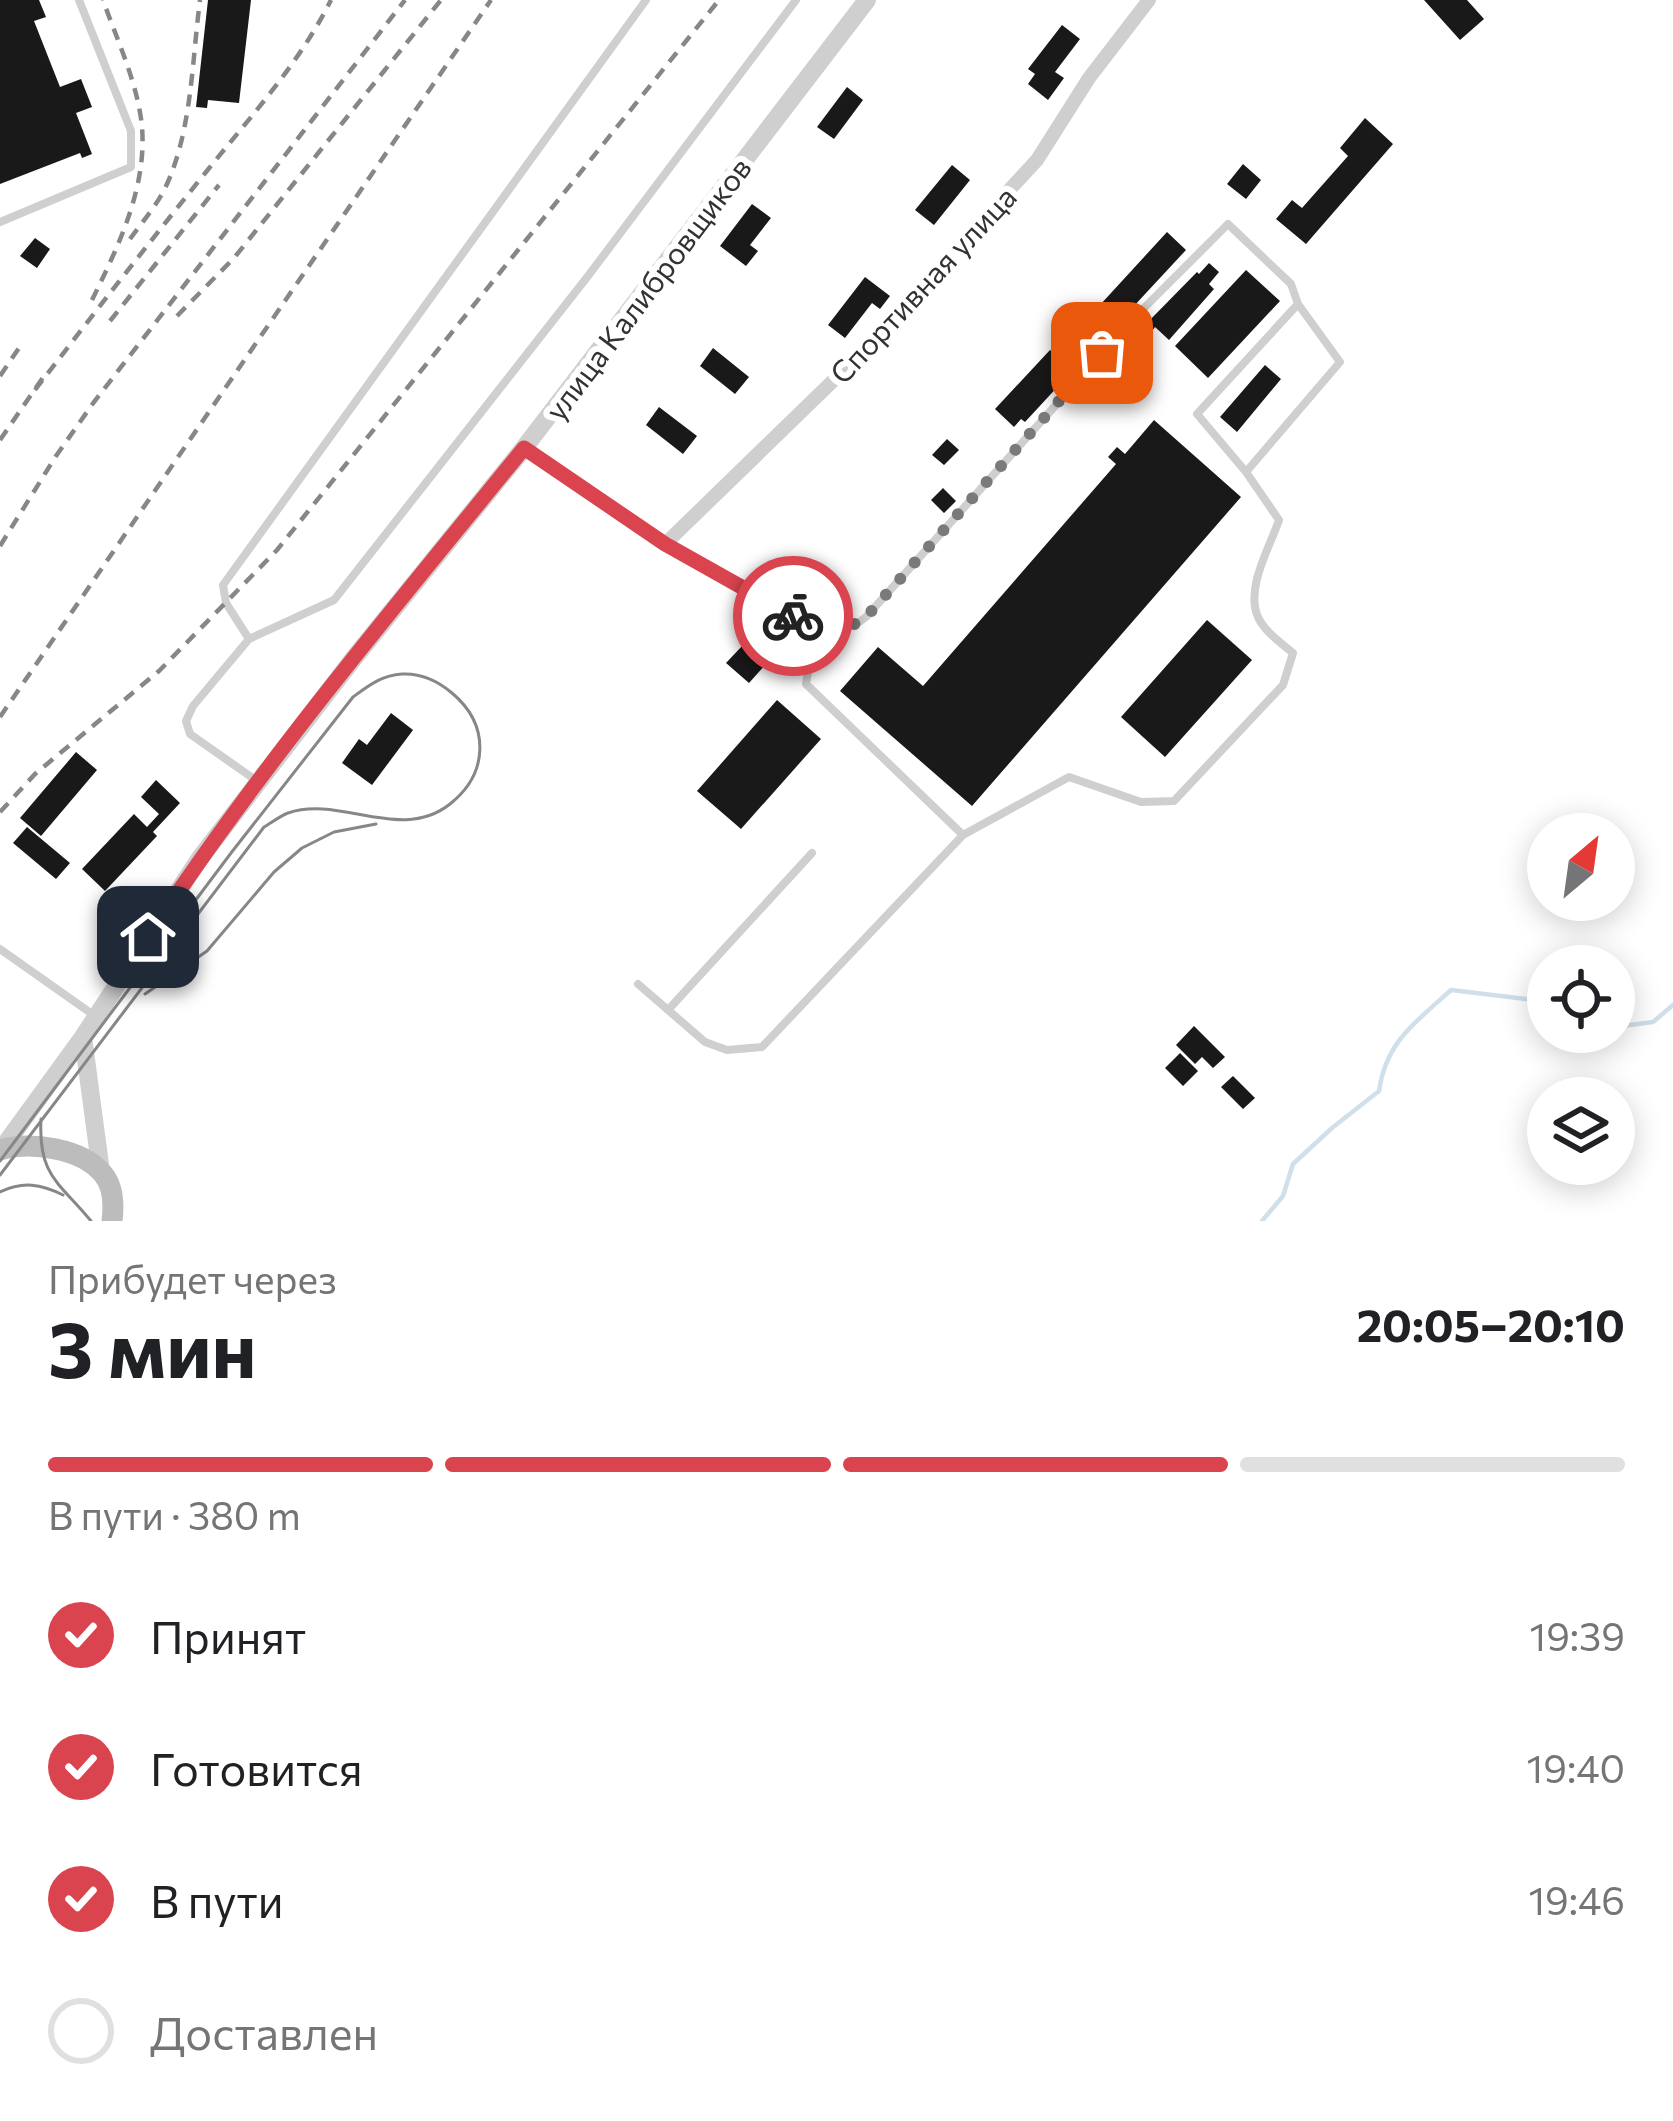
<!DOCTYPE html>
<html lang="ru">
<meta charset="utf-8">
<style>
body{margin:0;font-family:Commissioner,sans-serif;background:#f2f2f2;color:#202124;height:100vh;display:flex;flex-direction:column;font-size:45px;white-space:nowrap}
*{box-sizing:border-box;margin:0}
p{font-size:39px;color:#757577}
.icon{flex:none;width:66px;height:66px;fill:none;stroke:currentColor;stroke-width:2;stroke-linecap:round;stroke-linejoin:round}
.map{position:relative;height:1221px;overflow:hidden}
.sheet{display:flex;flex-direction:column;background:#fff;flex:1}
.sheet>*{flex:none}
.needle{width:78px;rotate:29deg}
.controls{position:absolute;left:1527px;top:813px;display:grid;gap:24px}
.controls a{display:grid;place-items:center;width:108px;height:108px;border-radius:50%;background:#fff;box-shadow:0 6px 30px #0003;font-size:60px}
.pin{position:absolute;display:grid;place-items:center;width:102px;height:102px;color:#fff;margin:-51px;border-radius:24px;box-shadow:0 6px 18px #0006}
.courier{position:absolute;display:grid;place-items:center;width:120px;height:120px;margin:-60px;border:9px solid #d9444f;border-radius:50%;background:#fff;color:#222;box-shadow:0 3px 15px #0007}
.headline em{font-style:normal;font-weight:700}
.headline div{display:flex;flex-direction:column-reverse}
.headline{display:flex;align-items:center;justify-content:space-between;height:204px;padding:0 48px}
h1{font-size:78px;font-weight:700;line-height:90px}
.bar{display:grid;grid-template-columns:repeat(4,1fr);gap:18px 12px;align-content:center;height:144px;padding:0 48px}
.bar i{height:15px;border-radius:9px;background:#e0e0e0}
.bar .selected{background:#d9444f}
.bar p{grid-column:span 4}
ol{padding:0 48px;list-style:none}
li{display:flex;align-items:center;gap:36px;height:132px}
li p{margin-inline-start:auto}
li .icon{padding:12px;border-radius:50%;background:#d9444f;color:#fff;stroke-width:4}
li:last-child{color:#757577}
li i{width:66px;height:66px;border:6px solid #e0e0e0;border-radius:50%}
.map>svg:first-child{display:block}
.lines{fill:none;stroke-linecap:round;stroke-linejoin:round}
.stream{stroke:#d0e0eb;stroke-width:4.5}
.building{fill:#191919}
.service{stroke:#cfcfcf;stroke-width:8}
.minor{stroke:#cfcfcf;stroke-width:14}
.tertiary{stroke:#cfcfcf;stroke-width:18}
.secondary{stroke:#bcbcbc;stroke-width:21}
.tram{stroke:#878787;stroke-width:3}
.rail{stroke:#878787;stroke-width:4.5;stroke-dasharray:12 9;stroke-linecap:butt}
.done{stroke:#7a7a7a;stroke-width:12;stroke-dasharray:0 21.6}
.route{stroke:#d9444f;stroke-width:15}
.labels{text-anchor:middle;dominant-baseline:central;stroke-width:12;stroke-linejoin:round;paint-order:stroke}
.street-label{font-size:30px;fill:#323232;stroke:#fff}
</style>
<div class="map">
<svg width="1673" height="1221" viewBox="0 0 1673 1221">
<rect width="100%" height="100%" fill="#fff"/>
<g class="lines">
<!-- stream -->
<path class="stream" d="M1614,1027l39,-5 20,-17
M1262,1221l21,-25 10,-32 39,-36 47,-37c7,-50 37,-69 72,-101l75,9 22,7"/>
</g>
<!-- building -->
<path class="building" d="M0,0h39l7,17 -12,4 26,66 21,-8 11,28 -16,6 16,41 -10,4 -2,-5 -80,31z
M208,0h43l-12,103 -31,-3 -1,8 -11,-1z
M1424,0h43l17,19 -24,21z
M1062,25l18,14 -25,33 9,6 -16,22 -20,-16 7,-10 -7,-5z
M847,87l16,13 -29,39 -17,-12z
M1365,118l28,26 -87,100 -30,-25 16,-19 10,8 46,-52 -8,-8z
M1243,164l18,16 -15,19 -19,-15z
M952,165l18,15 -36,45 -19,-15z
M752,204l19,14 -21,27 8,6 -12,15 -26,-20z
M1167,232l19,18 -53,57 -4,-3 -33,36 2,3 -73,79 -4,-3 -7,8 -19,-18 55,-59 5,4z
M35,238l15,11 -13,19 -17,-12z
M1209,263l10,9 -10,12 5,5 -45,51 -14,-13 -3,4 -7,-6 52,-53 2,2z
M1246,270l34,31 -72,77 -33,-32z
M865,277l25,19 -10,13 -8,-6 -27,35 -17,-13z
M713,348l36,29 -14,17 -35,-28z
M1265,365l16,14 -44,53 -17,-15z
M659,407l38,29 -14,18 -37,-29z
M1154,420l87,77 -269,309 -132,-115 38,-44 45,39 193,-222 -8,-7 9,-10 8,7z
M947,439l12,11 -15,15 -12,-10z
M943,488l13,13 -12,12 -13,-13z
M1207,620l45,40 -87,97 -44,-40z
M760,627l21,20 -32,36 -23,-20z
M777,700l44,39 -80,90 -44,-38z
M391,713l22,17 -41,55 -30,-22 17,-24 8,6z
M76,752l21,18 -56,66 -21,-18z
M156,780l24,23 -27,29 4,4 -52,55 -23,-22 52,-55 13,13 12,-13 -18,-17z
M27,827l43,36 -14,16 -43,-36z
M1194,1026l31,31 -12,11 -11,-11 -7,7 -19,-19z
M1180,1053l18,18 -15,15 -18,-18z
M1233,1076l22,22 -12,11 -22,-22z"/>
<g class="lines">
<!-- service -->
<path class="service" d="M0,222l131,-55v-36l-52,-131
M1246,472l94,-110 -42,-58
M666,545l149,83c21,2 34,3 51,-11l266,-297 96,-96 63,60 7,20 -101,110 49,58 33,48c-9,27 -34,68 -21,97 6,14 23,26 35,36l-10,32 -109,116 -33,1 -72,-25 -106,58
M249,639l-23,-36 -3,-18 423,-585
M257,781l-67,-47 -4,-13 7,-15 56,-67 85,-39 254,-324 208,-276
M0,949l95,67
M638,984l67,58 22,8 35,-3 201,-212 -157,-151 9,-56
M668,1010l144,-157"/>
<!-- minor -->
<path class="minor" d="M524,448l141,96 172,-167 200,-217 52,-82 60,-78"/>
<!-- tertiary -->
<path class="tertiary" d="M83,1037l18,135
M1,1150l82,-113 117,-179 154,-200 170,-210 343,-448"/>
<!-- secondary -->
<path class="secondary" d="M0,1150c30,-9 82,-2 103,24 11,13 11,31 9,47"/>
<!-- tram -->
<path class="tram" d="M145,994l62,-43 67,-79 28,-24 32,-16 42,-8
M41,1119c-3,57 18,63 50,102
M0,1161l231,-308 122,-156c15,-11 29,-22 49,-23 20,-1 36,7 50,19 38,32 37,80 -2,111 -49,39 -110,-9 -162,9 -8,3 -17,10 -24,14l-264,348
M0,1192c23,-11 41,-8 63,3"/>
<!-- rail -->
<path class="rail" d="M130,239c13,-18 28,-35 37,-55 25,-56 25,-123 33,-184
M92,300c26,-53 55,-112 50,-173 -4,-43 -25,-87 -39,-127
M177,316l57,-58 207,-258
M110,321l109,-136
M0,376l23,-34
M35,390c56,-73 113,-146 171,-218 45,-56 93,-108 125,-172
M0,440l44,-64
M0,546l56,-90 38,-54 311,-402
M0,717l491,-717
M0,812l35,-38 124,-103 118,-121 442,-550"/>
</g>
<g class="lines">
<!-- done -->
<path class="done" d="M793,616c26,14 48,20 73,1l236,-264"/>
<!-- route -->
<path class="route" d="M148,937c113,-172 247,-330 376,-489l141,96 128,72"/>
</g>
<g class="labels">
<!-- street labels -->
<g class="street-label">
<text transform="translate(922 284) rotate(-47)">Спортивная улица</text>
<text transform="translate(647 288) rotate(-53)">улица Калибровщиков</text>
</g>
</g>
</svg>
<div class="controls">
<a><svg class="needle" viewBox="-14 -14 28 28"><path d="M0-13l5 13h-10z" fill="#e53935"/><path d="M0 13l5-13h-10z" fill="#757577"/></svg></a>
<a><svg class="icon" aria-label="locate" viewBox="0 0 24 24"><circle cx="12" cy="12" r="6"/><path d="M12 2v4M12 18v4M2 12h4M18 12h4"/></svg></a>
<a><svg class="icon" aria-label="layers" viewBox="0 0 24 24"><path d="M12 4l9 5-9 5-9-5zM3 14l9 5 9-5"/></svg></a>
</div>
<div class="pin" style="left:1102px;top:353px;background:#ea580c"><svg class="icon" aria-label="bag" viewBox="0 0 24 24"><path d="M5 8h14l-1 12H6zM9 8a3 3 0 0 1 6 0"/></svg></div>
<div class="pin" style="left:148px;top:937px;background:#1f2937"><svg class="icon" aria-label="home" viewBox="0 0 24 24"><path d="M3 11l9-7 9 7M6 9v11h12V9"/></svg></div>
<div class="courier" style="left:793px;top:616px"><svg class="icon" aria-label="bike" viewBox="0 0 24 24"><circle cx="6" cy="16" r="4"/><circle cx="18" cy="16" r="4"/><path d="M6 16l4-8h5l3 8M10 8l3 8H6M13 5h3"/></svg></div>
</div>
<section class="sheet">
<div class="headline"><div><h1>3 мин</h1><p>Прибудет через</p></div><em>20:05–20:10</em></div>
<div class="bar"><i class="selected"></i><i class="selected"></i><i class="selected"></i><i></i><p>В пути · 380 m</p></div>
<ol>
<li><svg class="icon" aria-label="check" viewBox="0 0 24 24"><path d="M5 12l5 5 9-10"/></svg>Принят<p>19:39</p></li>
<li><svg class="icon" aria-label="check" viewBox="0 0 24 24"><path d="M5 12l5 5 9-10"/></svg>Готовится<p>19:40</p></li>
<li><svg class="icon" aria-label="check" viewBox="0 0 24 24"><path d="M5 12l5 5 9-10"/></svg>В пути<p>19:46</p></li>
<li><i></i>Доставлен</li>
</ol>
</section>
